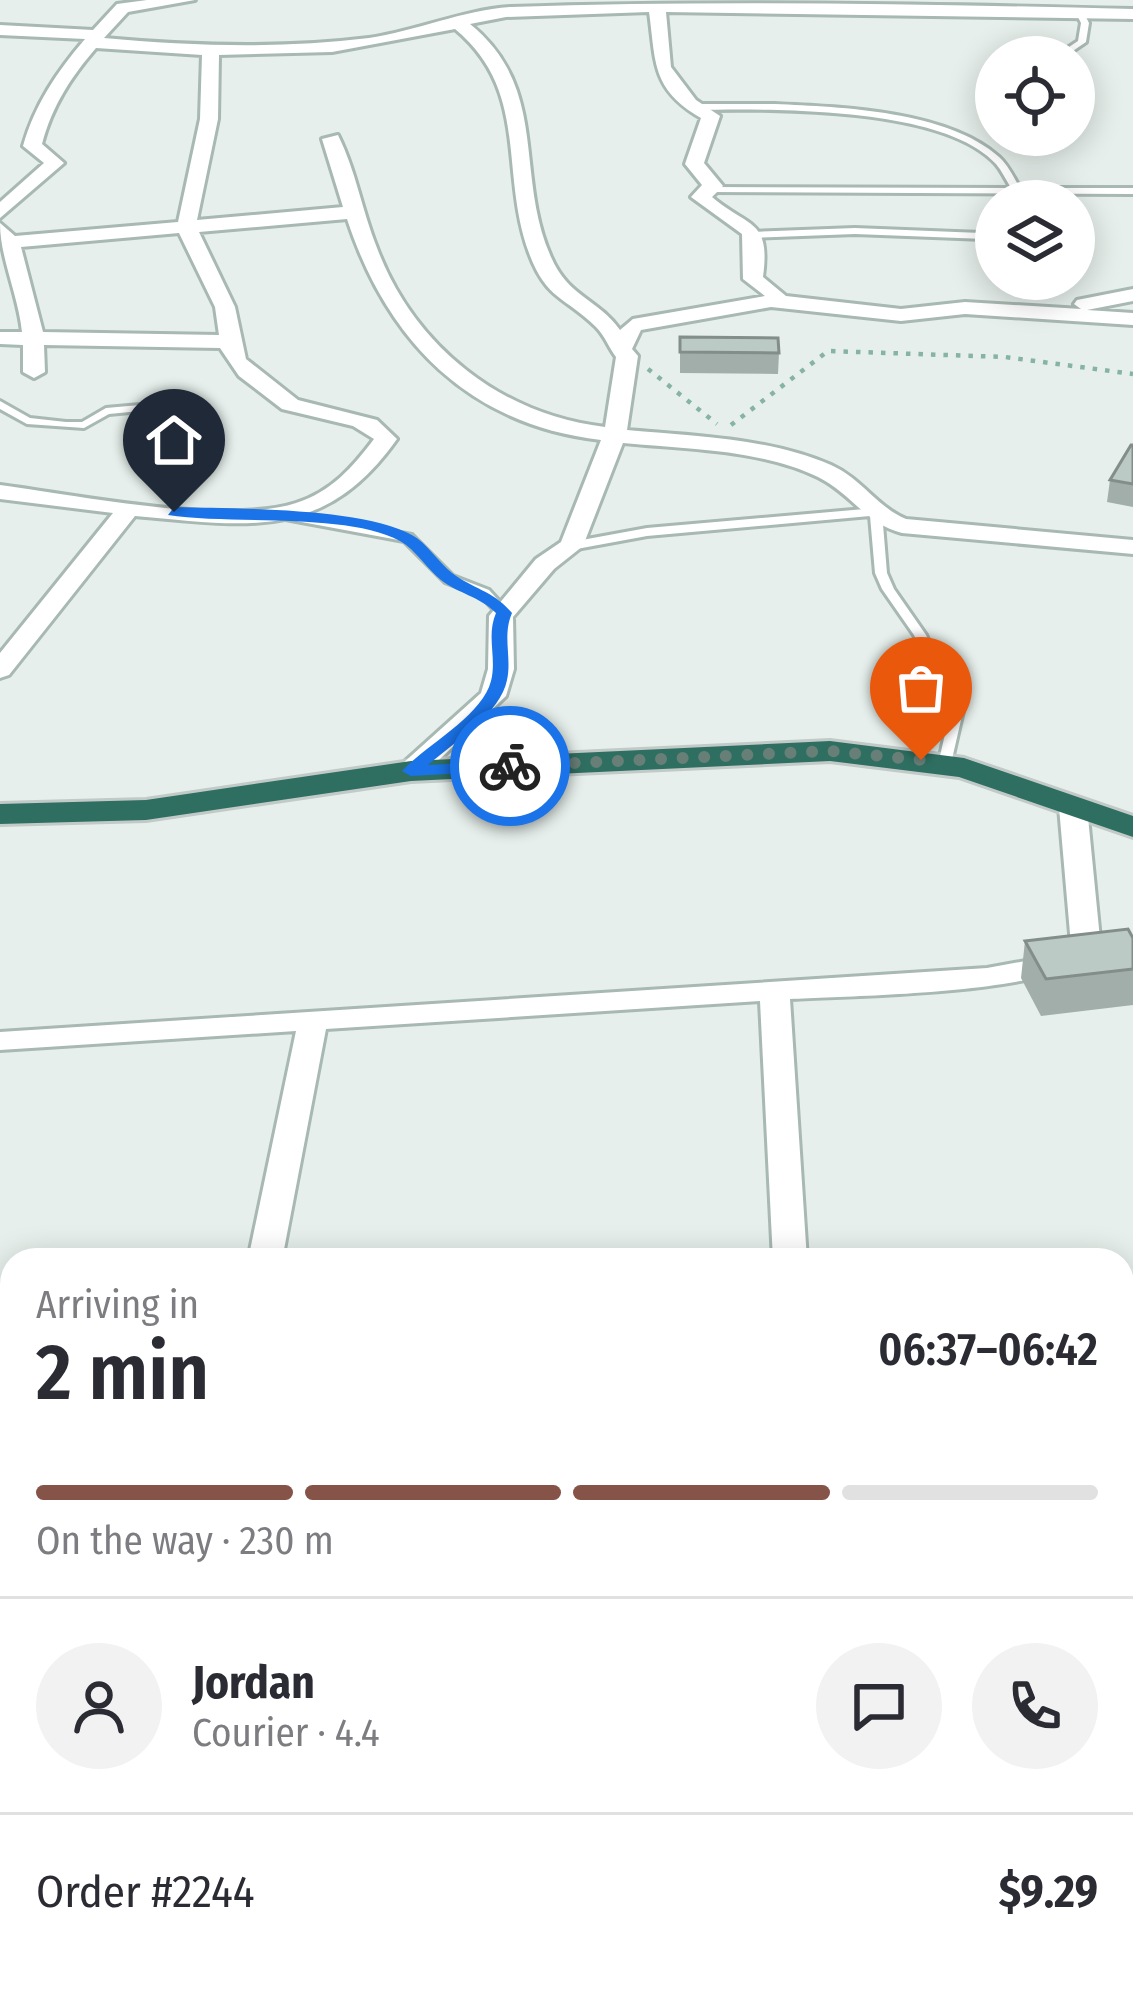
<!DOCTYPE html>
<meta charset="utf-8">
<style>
body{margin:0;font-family:"Fira Sans Condensed",sans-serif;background:#f2f2f3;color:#2b2b33;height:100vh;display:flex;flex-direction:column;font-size:45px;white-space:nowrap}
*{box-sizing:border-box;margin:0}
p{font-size:39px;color:#7c7c81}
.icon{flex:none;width:66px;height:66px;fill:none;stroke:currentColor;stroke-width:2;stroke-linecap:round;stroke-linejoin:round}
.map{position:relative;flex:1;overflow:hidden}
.sheet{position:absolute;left:0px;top:1248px;width:1134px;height:744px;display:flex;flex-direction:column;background:#fff;border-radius:36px 36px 0 0;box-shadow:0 6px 30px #0003}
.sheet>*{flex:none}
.fabs{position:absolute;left:975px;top:36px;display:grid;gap:24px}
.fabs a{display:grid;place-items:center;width:120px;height:120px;border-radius:50%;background:#fff;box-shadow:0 6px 30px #0003;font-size:60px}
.pin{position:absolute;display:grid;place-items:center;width:102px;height:102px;color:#fff;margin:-123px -51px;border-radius:50% 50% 50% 0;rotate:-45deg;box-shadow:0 0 12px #0007}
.pin .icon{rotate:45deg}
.courier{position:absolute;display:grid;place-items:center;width:120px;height:120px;margin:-60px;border:9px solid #1a73e8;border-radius:50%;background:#fff;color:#222;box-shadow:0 3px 15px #0007}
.overview em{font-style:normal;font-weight:600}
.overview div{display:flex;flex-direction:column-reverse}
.overview{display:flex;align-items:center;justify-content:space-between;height:204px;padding:0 36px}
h1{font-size:78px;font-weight:600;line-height:90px}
.bar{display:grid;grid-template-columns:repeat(4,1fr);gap:18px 12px;align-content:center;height:144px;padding:0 36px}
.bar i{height:15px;border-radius:9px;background:#e1e1e2}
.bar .on{background:#855347}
.bar p{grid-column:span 4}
.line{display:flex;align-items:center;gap:30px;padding:0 36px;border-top:3px solid #e1e1e2}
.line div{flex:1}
.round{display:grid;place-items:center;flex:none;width:126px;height:126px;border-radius:63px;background:#f2f2f3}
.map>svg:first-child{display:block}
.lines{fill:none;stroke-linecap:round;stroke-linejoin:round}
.lane-casing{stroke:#a8b8b2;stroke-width:6}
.street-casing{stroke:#a8b8b2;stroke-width:6}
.highway-casing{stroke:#c2cac8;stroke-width:6}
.path-far1{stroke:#86b3a5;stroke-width:4.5;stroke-dasharray:4.5 8;stroke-linecap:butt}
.path{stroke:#86b3a5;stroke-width:8;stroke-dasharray:8 12;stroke-linecap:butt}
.lane{fill:#fff;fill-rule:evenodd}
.street{fill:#fff;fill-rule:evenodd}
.highway{fill:#2f6f62;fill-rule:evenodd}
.wall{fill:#a1aea9}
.building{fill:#bbcac4;stroke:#838d89;stroke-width:3}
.route{fill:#1a73e8}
.done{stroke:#687f78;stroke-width:12;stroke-dasharray:0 21.6}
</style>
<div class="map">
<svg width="1133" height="1992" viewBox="0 0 1133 1992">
<rect width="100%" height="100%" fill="#e6efeb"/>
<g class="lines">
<!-- lane casing -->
<g class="lane-casing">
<path id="lane" d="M1080,10l3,1 6,12 -3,19 -22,15h-10l24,-16 3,-18 -5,-10z
M775,104c67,3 173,7 224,53 9,8 15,21 21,31h113v6l-427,-2 -2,-2 5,-3 302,1c-5,-8 -9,-17 -15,-24 -53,-58 -225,-55 -300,-54l-4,-3 4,-3z
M991,204h5v12l-6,20 -5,3 -130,-5 -103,4 -5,-3 5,-3 103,-4 126,5z
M0,401l30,17 36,4h16l24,-14 34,-3 6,3 -6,3 -31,3 -25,14 -57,-4 -27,-15z
M876,508l6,4 5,61 7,16 32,46 23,51 17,12 -16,70h-10l-2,-3 15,-66 -15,-11 -24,-53 -32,-46 -7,-16 -5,-57 -223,20 -76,14 -6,-4 6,-4 76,-14z
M284,512l128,23 41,41 36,14 21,23 -2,3h-8l-19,-20 -36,-14 -41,-41 -124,-23 -2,-2z"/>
</g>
<!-- street casing -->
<g class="street-casing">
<path id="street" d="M147,0h48l-67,12 -24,26c88,8 177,11 265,0 48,-7 94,-28 142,-31 207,-7 415,-3 622,2v10l-467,-7 5,55 25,33 24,16 -16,47 19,23 -11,11c36,31 59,21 51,80l23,19 115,13 64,-7 116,7 -7,-5 3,-4 56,-11v12l-46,9 46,3v12l-168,-11 -64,7 -130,-14 -130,23 -9,19 6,7 -11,74c67,6 142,8 204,35 31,14 46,42 75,54l227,21v14l-231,-21c-36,-9 -51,-40 -84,-56 -58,-28 -133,-28 -195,-34l-40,103 -29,23 -41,48 1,52 -8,27 -85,81h-20l-3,-6 3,-6 80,-72 7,-24 1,-53 47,-57 25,-17 40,-102c-132,-15 -214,-99 -254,-221l-148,13 36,75 11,52 52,41 79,20 20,19c-73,103 -149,87 -262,77l-126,159 -9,3v-25l113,-140 -113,-14v-14c77,10 225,41 296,18 35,-11 57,-36 78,-64l-21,-13 -71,-17 -43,-33 -19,-28 -176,-3 1,27 -11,6 -11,-6v-27l-23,-1v-12h22c-4,-38 -22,-74 -22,-109l15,13 163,-14 22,-103 2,-64 -106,-7c-25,29 -44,58 -54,96l22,19 -64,55v-16l44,-39 -21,-17c12,-42 34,-74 62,-107l-85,-4v-10l93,5 24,-26zM649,12c7,50 2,77 52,106l-16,46 17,21 -11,12 51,37 1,45 22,17 -132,23 -13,11c-23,-32 -52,-33 -69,-73 -37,-83 -1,-168 -81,-233l36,-7zM455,29c75,62 44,142 74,224 17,47 37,44 67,74 9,9 13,21 20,30l-11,70c-104,-12 -191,-81 -228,-179 -15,-37 -21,-77 -39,-113l-16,4 21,68 -146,13 21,-101 1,-64 113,-3zM179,233l36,74 4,28 -176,-3 -22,-85z
M1073,799l14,8 14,142c-39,46 -247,46 -311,50l17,261h-34l-13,-259 -434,28 -44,231h-34l48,-229 -296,19v-18l987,-64 55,-10 29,-13 -12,-138z
M12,1386v26l-12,1v-26z
M1122,1421l11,1v26l-11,-1z"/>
</g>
<!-- highway casing -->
<g class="highway-casing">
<path id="highway" d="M830,741l134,17 169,58v21l-174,-60 -129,-16 -419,20 -265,39 -146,4v-20l146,-4 265,-39z"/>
</g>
<!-- path-far1 -->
<path class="path-far1" d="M648,369l69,55
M731,425l97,-74 177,6 128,17"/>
<!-- path -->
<path class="path" d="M1122,1798l11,2
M66,1992l30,-12
M113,1992l2,-12"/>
<!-- lane -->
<use href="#lane" class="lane"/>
<!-- street -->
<use href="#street" class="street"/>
<!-- highway -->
<use href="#highway" class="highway"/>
</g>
<!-- wall -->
<path class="wall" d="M680,337l99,16 -1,21 -98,-1z
M1133,445v62l-26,-5 3,-22z
M1025,941l108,28v36l-92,11 -20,-38z"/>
<!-- building -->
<path class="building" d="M680,337l98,1 1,15 -99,-1z
M1131,445h2v39l-23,-4z
M1128,929l5,9v31l-87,10 -21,-38z"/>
<!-- route -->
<path class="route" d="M174,507c60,2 187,0 238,28 15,8 26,27 40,38 21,16 42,18 60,40 -10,23 0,44 -5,67 -6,33 -55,64 -79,85l82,-4 7,1v8l-106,6 -9,-5c24,-26 80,-55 89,-90 6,-23 -5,-45 5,-68 -17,-17 -37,-19 -55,-33 -14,-11 -25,-30 -41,-39 -53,-29 -170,-16 -232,-26z"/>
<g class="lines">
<!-- done -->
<path class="done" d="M510,766l320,-15 91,9"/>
</g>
</svg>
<div class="fabs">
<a><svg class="icon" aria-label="locate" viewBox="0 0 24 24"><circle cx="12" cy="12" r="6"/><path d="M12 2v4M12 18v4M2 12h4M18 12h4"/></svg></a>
<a><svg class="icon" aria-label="layers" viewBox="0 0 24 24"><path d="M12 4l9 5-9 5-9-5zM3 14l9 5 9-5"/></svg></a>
</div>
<div class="pin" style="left:921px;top:760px;background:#ea580c"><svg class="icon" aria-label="bag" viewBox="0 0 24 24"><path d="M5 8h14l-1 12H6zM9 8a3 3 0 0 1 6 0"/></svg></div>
<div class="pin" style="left:174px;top:512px;background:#1f2937"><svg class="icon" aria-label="home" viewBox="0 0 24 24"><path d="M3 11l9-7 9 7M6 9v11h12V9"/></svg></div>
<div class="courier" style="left:510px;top:766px"><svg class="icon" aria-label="bike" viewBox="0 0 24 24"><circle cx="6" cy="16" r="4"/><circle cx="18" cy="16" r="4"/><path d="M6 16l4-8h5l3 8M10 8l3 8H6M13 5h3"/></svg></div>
<section class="sheet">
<div class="overview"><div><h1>2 min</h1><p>Arriving in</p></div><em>06:37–06:42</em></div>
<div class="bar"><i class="on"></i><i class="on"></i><i class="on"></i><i></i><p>On the way · 230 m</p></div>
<div class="line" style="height:216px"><a class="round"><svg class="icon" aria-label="person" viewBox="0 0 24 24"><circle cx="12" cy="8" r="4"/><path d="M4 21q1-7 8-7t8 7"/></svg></a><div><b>Jordan</b><p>Courier · 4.4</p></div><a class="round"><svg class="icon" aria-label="chat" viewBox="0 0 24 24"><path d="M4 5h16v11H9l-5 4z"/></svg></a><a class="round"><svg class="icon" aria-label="phone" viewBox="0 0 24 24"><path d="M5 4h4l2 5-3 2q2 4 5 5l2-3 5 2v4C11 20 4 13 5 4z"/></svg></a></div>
<div class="line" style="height:156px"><div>Order #2244</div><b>$9.29</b></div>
</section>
</div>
